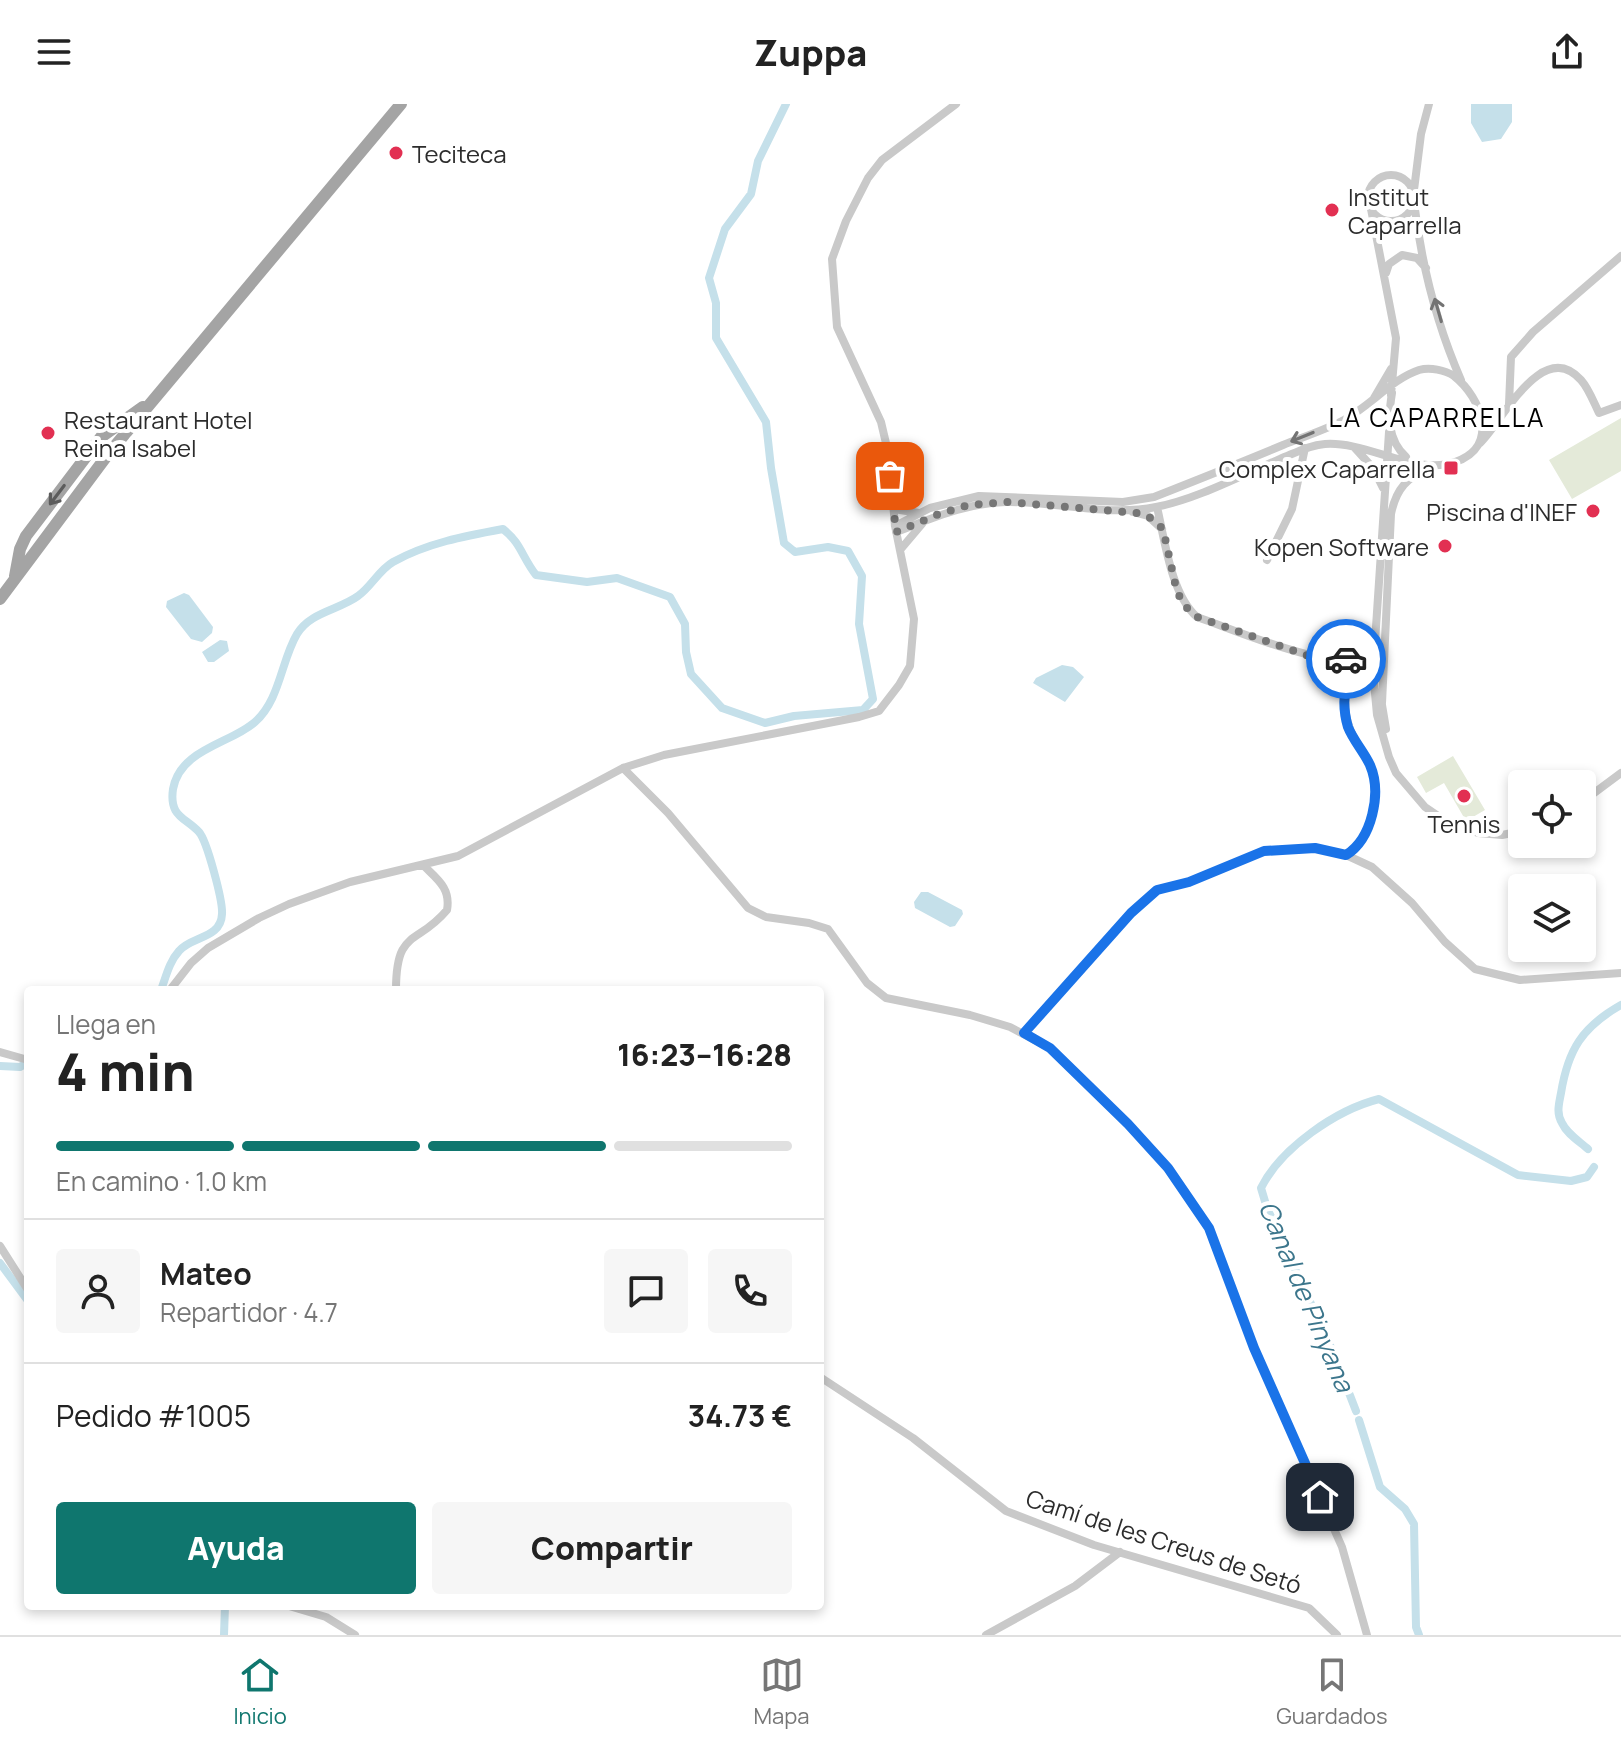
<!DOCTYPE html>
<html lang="es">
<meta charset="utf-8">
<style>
body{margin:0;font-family:Manrope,sans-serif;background:#f6f6f6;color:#222;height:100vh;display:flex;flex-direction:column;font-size:30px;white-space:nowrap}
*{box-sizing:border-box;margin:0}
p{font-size:26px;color:#767676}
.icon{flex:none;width:44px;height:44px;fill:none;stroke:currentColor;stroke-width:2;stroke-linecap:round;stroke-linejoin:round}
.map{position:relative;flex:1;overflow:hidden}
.side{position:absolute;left:24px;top:882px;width:800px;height:624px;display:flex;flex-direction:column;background:#fff;border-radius:8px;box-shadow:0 4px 12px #0003}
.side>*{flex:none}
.tools{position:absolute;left:1508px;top:666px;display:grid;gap:16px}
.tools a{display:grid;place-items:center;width:88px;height:88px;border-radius:8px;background:#fff;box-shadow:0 4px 12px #0003;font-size:40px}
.pin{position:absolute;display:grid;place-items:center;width:68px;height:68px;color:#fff;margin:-34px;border-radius:16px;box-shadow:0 4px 12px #0006}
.courier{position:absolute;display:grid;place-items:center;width:80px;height:80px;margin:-40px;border:6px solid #1a73e8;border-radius:50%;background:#fff;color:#222;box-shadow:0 2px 10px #0007}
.headline em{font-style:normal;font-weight:800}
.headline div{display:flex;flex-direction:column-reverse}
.headline{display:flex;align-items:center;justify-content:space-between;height:136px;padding:0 32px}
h1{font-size:52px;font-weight:800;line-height:60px}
.bar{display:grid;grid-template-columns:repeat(4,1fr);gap:12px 8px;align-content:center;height:96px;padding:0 32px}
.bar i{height:10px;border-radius:6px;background:#e0e0e0}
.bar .current{background:#0f766e}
.bar p{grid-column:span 4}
.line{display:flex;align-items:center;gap:20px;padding:0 32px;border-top:2px solid #e0e0e0}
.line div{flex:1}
.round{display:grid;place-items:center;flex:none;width:84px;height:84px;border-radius:8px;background:#f6f6f6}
.action{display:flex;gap:16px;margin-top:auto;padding:16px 32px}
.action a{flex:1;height:92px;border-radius:8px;background:#0f766e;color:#fff;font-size:32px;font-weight:800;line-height:92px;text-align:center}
.action a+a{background:#f6f6f6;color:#222}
header{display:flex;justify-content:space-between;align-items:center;height:104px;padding:0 32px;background:#fff;font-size:36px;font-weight:800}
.dock{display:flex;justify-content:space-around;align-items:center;height:112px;border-top:2px solid #e0e0e0;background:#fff;font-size:22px;color:#767676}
.dock a{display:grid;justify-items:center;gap:4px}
.dock .current{color:#0f766e}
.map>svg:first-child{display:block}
.green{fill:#e4ead9}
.water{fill:#c5e0ea}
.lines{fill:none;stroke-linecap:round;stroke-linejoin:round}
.canal{stroke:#c5e0ea;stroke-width:8}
.minor{stroke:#c9c9c9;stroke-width:8}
.primary{stroke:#a4a4a4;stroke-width:12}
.oneway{stroke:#737373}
.oneway2{stroke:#5c5c5c}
.done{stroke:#767676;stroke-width:8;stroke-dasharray:0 14.4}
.route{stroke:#1a73e8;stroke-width:10}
.poi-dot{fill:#e23052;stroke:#fff;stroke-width:3}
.labels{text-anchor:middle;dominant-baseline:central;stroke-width:8;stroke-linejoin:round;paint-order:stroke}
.poi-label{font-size:24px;fill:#2c2c2c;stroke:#fff;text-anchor:start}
.street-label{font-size:24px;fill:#2c2c2c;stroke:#fff}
.neighbourhood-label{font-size:26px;letter-spacing:2px;fill:#000;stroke:#fff}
.water-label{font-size:26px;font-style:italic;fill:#3c768c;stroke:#fff}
</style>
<header><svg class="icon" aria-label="menu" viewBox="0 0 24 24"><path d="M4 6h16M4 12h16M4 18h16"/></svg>Zuppa<svg class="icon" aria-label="share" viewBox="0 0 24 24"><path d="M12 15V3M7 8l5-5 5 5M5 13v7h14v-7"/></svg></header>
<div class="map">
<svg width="1621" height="1531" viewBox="0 0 1621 1531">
<rect width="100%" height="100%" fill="#fff"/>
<!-- green -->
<path class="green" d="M1621,314v53l-49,28 -23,-39z
M1453,652l32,54 -19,11 -22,-38 -18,10 -9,-16z"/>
<!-- water -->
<path class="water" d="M1471,0h41v18l-11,17 -19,3 -11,-19z
M184,489l5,2 24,32 -1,6 -10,9 -11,-3 -25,-32 1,-6z
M220,536l7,1 2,10 -15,11h-6l-6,-10z
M1062,561l11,2 11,10 -19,25 -32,-19 3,-5z
M921,788h7l34,18 1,4 -8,12 -5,1 -35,-19 -1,-6z"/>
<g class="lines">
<!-- canal -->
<path class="canal" d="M161,886c5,-13 8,-28 18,-39 12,-15 42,-12 43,-37 1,-13 -15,-73 -23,-82 -14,-15 -30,-15 -26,-43 7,-40 57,-45 82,-67 25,-22 26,-61 42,-88 13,-22 42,-24 61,-38 13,-9 21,-26 35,-34 34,-19 72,-26 110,-33 18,14 19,28 33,46l51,7 30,-4 53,19 15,27 1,28 5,22 31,34 43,15 29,-7 69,-6 10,-11 -14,-75 3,-48 -14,-25 -20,-4 -33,5 -11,-9 -13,-75 -5,-46 -50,-84v-35l-7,-25 16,-49 26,-35 7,-33 28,-57
M0,962l20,1 5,-3
M1588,1045c-9,-8 -21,-15 -26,-26 -6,-10 -3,-19 -1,-30 7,-43 21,-66 60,-88
M0,1159l28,38
M1356,1307l-22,-57 -67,-146 -6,-20c20,-40 75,-78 118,-89l139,76 53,6 16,-4 7,-10
M1359,1316l21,67 25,22 9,15 2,103 3,8
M224,1531l1,-29"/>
<!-- minor -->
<path class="minor" d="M1368 94a23 23 0 1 1 46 0a23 23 0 1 1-46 0Z
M1414,86l7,-56 8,-30
M1414,98c7,59 23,123 47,178
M1371,105l25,129 -5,57
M1386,169l3,-9 13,-9 15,3 9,10
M1392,289c-4,24 -5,46 14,64
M1374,294l17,-29
M1509,300l2,-47 22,-25 88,-76
M1389,328l-16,240 4,43 12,42 7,16 29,34 25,17 28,9 24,2 20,-4
M1480,339c23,-22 62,-106 101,-63 8,9 13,23 18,33l22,-8
M1354,343l19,21 10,20
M1157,403c8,34 14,87 40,110 47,16 140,59 187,38
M894,405l25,4
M1133,408l15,4 14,13
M895,422l35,-18 49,-12 144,6 31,-5c43,-17 86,-34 129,-52 20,-8 42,-15 61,-25 26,-14 48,-41 75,-50 11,-3 26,0 35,6 28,22 46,71 1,86 -39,14 -88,-21 -130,-18 -16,1 -30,9 -45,15 -38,16 -83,40 -124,48 -50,10 -100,-6 -150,-5 -40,1 -73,16 -110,30
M900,446l22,-26
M1267,456l25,-51 13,-61
M1381,595l5,30
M1382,599l9,-189c5,-25 16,-37 40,-47
M623,664l45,45 80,95 18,9 43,6 19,6 39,54 19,15 84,17 40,12 40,21 78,76 40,44 41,60 45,120 88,199 25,88
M1582,698l39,-29
M1346,751c26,-16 36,-62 24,-90 -6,-13 -17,-25 -21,-39 -7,-22 -4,-46 5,-67l20,-12
M170,886l21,-27 17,-15 51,-30 30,-14 61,-22 108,-26 165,-88 41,-13 195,-38 20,-6 20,-26 11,-19 4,-47 -19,-93 -6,-70 -8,-34 -44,-95 -5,-68 14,-38 22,-43 14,-18 74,-56
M396,886c0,-62 21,-44 51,-80 4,-22 -10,-31 -24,-45
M1024,929l107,-120 26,-23 32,-8 75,-31 51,-3 31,7 26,12 40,36 33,39 30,27 45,11 101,-7
M0,948l28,8
M0,1142l28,44
M820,1273l93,61 93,73 88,34 215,63 28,27
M289,1502l37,11 29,18
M986,1531l89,-49 45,-34"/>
<!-- primary -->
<path class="primary" d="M15,472l5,-27 6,-13 75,-99 42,-30
M0,495l109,-146 292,-349"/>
</g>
<!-- one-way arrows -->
<defs><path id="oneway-shaft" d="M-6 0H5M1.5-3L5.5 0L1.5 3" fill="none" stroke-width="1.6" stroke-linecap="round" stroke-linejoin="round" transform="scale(2)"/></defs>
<g class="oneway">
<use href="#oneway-shaft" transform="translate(1438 206) rotate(-106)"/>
<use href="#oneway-shaft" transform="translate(1302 333) rotate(158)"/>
</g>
<use class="oneway2" href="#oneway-shaft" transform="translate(57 391) rotate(127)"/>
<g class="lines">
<!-- done -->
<path class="done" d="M890,372l6,56 43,-18 30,-9 39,-3 129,11 11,3 15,13 14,63 9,15 11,10 115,40 34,2"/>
<!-- route -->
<path class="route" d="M1320,1393l-66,-149 -45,-120 -41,-60 -40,-44 -78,-76 -26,-15 107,-120 26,-23 32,-8 75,-31 51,-3 31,7c26,-16 36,-62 24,-90 -6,-13 -17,-25 -22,-38 -7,-23 -3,-47 6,-68h-8"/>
</g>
<!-- markers -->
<g class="poi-dot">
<circle cx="396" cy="49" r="8"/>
<circle cx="1332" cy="106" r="8"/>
<circle cx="48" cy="329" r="8"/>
<rect x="1443" y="356" width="16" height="16" rx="4"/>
<circle cx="1593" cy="407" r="8"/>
<circle cx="1445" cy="442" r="8"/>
<circle cx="1464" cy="692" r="8"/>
</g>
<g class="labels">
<!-- poi labels -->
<g class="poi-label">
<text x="412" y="49">Teciteca</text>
<text x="1348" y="92">Institut<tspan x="1348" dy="28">Caparrella</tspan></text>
<text x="64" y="315">Restaurant Hotel<tspan x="64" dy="28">Reina Isabel</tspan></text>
<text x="1435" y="364" text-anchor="end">Complex Caparrella</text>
<text x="1577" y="407" text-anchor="end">Piscina d'INEF</text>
<text x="1429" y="442" text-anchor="end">Kopen Software</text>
<text x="1464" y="719" text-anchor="middle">Tennis</text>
</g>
<!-- street labels -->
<g class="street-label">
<text transform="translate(1164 1437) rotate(18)">Camí de les Creus de Setó</text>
</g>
<!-- neighbourhood labels -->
<g class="neighbourhood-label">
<text x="1437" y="313">LA CAPARRELLA</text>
</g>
<!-- water labels -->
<g class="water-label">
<text transform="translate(1307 1192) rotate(67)">Canal de Pinyana</text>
</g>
</g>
</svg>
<div class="tools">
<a><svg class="icon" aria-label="locate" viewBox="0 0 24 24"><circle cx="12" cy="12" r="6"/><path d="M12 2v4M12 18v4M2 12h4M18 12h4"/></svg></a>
<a><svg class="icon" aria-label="layers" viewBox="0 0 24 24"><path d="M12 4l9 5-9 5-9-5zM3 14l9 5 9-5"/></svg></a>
</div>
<div class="pin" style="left:890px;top:372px;background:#ea580c"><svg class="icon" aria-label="bag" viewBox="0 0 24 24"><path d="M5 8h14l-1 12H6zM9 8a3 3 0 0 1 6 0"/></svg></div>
<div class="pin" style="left:1320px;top:1393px;background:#1f2937"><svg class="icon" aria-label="home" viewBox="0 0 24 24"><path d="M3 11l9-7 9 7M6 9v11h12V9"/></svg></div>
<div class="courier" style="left:1346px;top:555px"><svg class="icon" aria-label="car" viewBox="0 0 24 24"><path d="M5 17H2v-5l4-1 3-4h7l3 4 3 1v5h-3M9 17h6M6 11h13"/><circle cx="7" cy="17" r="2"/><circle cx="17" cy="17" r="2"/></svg></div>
<section class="side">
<div class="headline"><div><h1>4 min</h1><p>Llega en</p></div><em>16:23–16:28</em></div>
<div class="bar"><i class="current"></i><i class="current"></i><i class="current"></i><i></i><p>En camino · 1.0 km</p></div>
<div class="line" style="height:144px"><a class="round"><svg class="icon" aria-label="person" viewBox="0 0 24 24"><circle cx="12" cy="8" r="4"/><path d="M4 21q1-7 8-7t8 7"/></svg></a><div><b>Mateo</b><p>Repartidor · 4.7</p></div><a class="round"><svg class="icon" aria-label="chat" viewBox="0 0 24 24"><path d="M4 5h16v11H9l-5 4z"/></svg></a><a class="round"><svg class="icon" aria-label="phone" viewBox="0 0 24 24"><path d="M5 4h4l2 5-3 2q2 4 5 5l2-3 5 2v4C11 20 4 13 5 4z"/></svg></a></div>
<div class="line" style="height:104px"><div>Pedido #1005</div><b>34.73 €</b></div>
<div class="action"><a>Ayuda</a><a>Compartir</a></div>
</section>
</div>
<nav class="dock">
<a class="current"><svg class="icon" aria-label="home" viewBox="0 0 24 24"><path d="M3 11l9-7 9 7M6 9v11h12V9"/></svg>Inicio</a>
<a><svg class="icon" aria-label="map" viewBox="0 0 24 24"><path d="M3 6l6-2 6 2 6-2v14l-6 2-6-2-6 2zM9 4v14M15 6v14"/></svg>Mapa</a>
<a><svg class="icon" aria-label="saved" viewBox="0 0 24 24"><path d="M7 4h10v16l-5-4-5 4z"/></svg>Guardados</a>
</nav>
